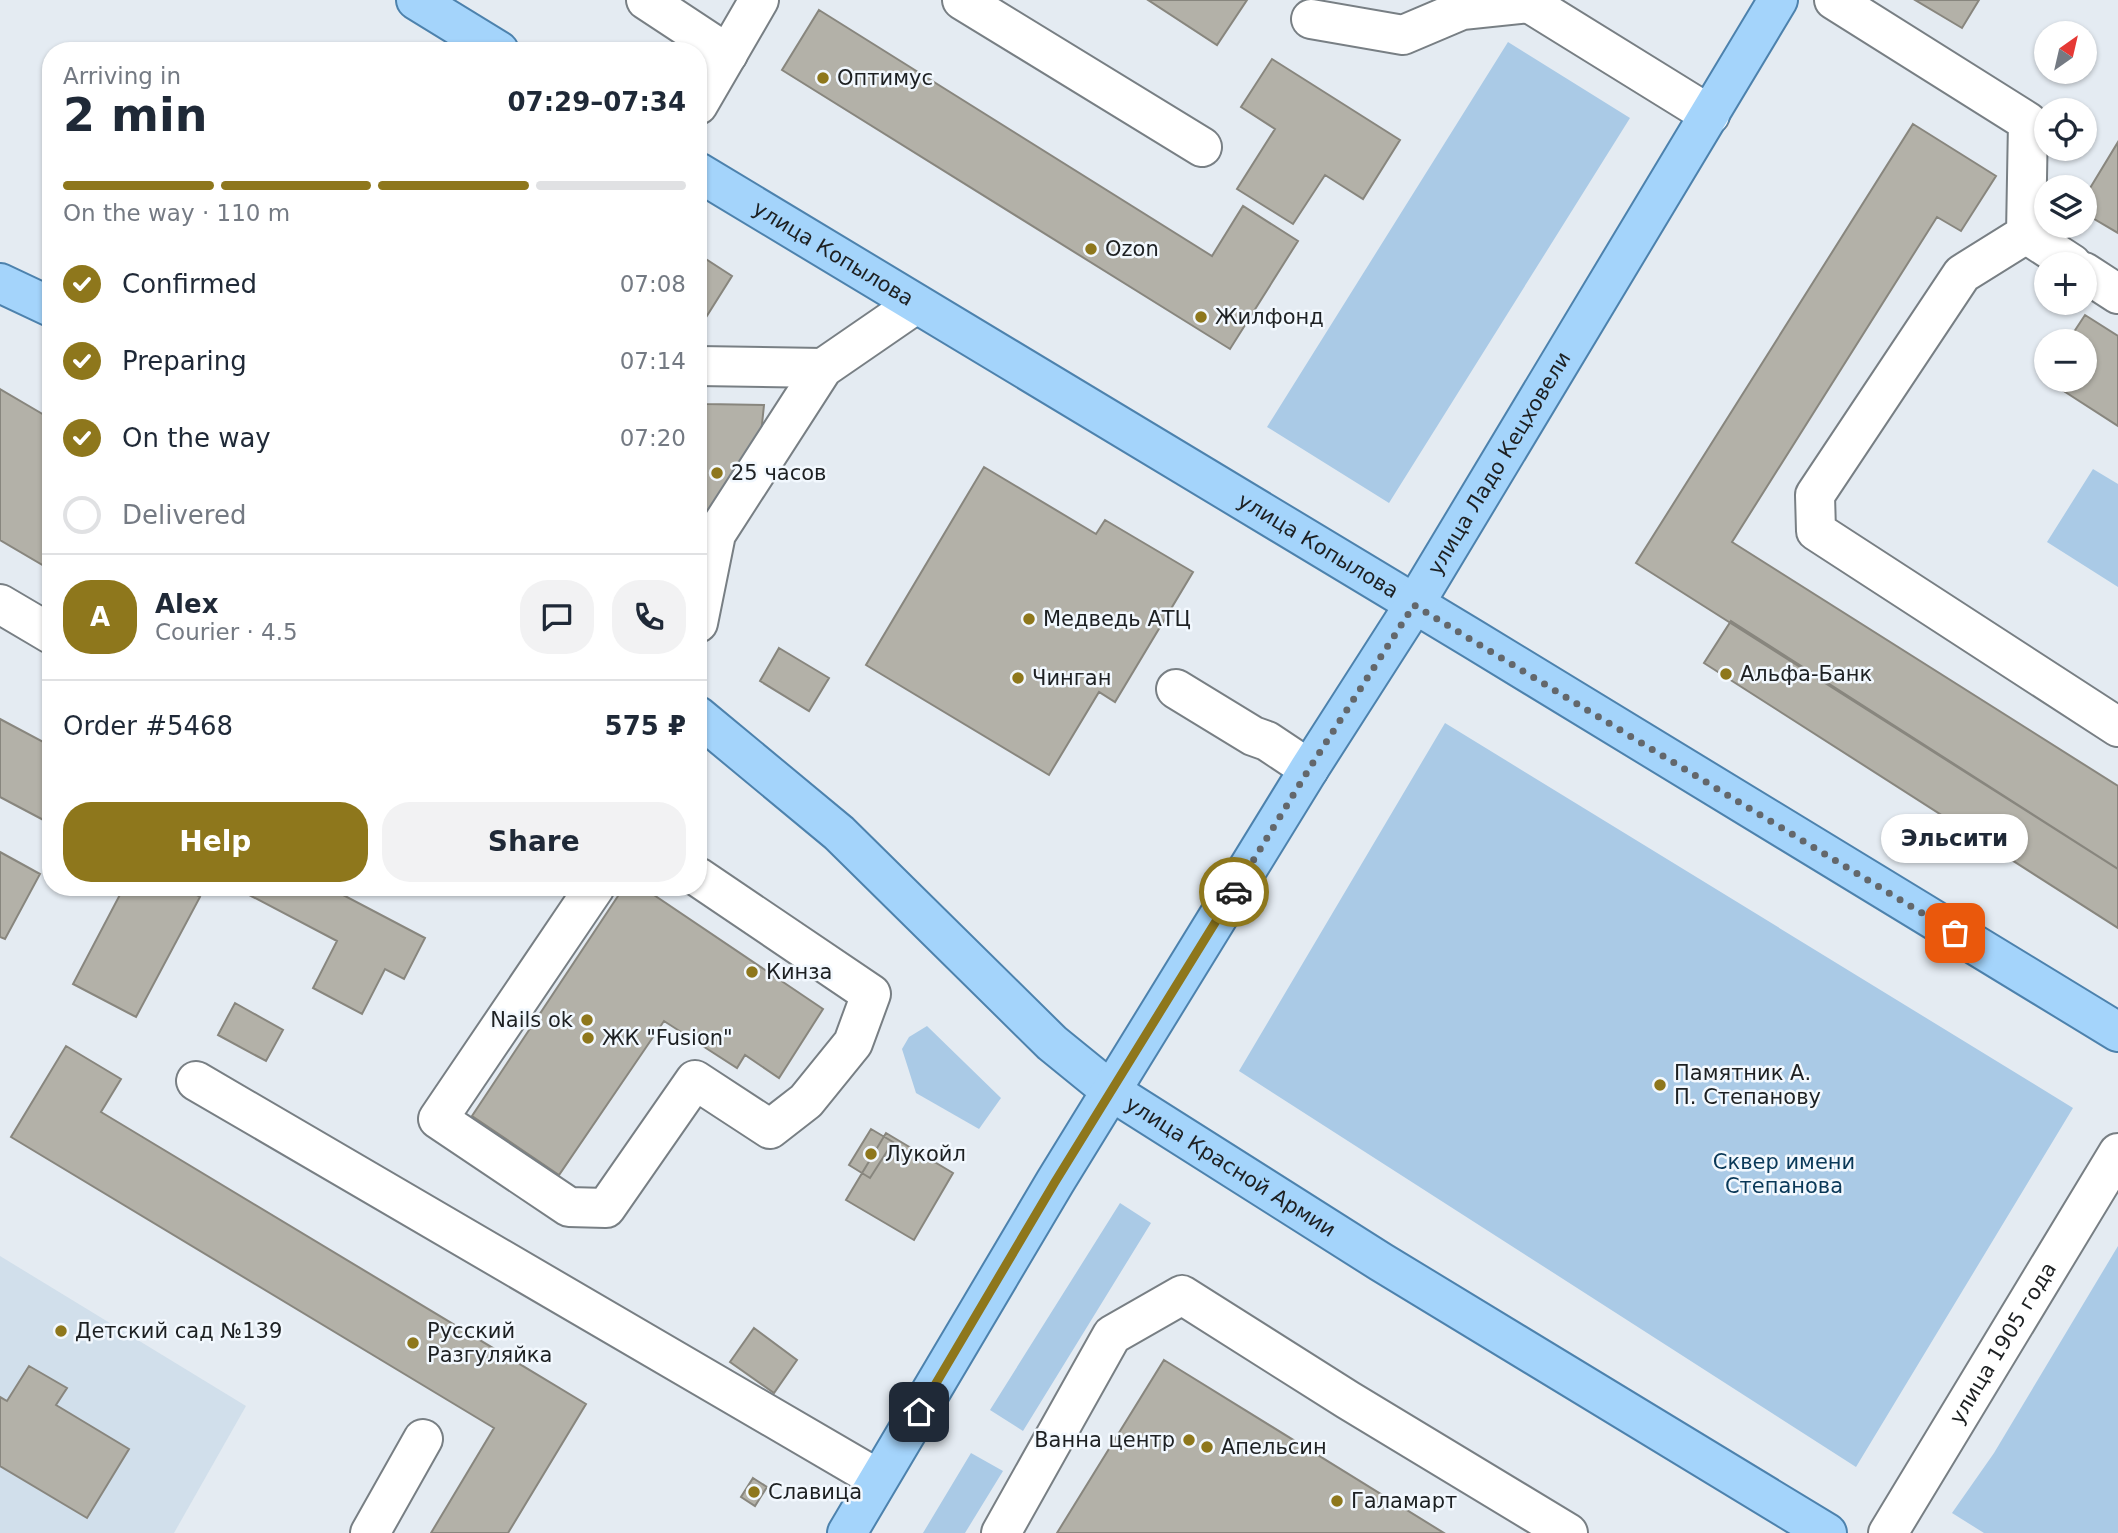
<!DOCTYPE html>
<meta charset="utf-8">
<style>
body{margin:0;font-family:"DejaVu Sans",sans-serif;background:#f2f2f3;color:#1f2937;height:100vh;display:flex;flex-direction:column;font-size:26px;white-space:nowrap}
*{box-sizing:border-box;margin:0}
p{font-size:23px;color:#747a83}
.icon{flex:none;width:38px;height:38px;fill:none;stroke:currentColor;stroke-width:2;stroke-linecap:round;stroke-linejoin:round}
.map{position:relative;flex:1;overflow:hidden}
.side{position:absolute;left:42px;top:42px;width:665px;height:854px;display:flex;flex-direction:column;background:#fff;border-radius:28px;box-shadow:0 2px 5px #0004}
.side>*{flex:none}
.needle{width:46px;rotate:34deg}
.tools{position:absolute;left:2034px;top:21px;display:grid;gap:14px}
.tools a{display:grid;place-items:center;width:63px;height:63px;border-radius:50%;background:#fff;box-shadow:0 2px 5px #0004;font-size:35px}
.pin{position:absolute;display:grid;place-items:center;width:60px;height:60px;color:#fff;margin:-30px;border-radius:14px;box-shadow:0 4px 10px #0006}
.courier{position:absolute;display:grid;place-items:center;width:70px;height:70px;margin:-35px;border:5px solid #8e771c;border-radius:50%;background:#fff;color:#222;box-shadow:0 2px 9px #0007}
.bubble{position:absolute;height:49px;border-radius:24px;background:#fff;box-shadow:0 2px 5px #0004;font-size:23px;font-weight:800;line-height:49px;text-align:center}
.head em{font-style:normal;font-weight:800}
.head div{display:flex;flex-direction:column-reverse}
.head{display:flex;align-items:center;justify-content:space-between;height:119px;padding:0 21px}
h1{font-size:46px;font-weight:800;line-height:52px}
.bar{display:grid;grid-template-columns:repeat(4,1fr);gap:10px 7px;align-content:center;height:84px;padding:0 21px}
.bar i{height:9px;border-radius:5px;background:#e0e1e3}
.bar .active{background:#8e771c}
.bar p{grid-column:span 4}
.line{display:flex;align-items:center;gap:18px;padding:0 21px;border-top:2px solid #e0e1e3}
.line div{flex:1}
.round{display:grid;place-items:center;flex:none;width:74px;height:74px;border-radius:28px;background:#f2f2f3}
ol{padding:0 21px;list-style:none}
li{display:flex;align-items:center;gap:21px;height:77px}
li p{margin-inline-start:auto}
li .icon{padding:7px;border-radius:50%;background:#8e771c;color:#fff;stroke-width:4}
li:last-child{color:#747a83}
li i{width:38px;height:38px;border:4px solid #e0e1e3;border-radius:50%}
.action{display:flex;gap:14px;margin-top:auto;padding:14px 21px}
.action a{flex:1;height:80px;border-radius:28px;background:#8e771c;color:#fff;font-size:28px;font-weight:800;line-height:80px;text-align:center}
.action a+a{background:#f2f2f3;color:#1f2937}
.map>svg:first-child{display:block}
.built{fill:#d1dfeb}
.green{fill:#aacae6}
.building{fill:#b3b1a8;stroke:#88867e;stroke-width:2}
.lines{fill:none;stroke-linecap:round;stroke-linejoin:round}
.minor-casing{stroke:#787f84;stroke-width:42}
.major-casing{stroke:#4d82ad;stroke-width:42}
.minor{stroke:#fff;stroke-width:38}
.major{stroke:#a4d4fb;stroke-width:38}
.done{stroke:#63676b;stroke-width:7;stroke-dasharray:0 12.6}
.route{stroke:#8e771c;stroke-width:9}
.poi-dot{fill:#8e771c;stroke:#f2f8fe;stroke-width:2.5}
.labels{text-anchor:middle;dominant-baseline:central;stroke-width:5;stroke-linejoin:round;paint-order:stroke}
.poi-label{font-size:21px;fill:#1d2022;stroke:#f2f8fe;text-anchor:start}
.street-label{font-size:21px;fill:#1d2022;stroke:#f2f8fe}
.park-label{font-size:21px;fill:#093858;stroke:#f2f8fe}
</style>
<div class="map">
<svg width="2118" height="1533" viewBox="0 0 2118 1533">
<rect width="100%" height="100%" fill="#e4ebf2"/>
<!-- built -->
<path class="built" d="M0,1256l246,150 -72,127h-174z"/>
<!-- green -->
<path class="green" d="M1508,42l122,76 -241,385 -122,-76z
M2093,469l25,15v103l-71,-45z
M1445,723l628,385 -217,359 -617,-396z
M927,1026l74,72 -22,31 -63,-36 -14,-44 7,-12z
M1120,1203l31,20 -128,208 -33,-21z
M2118,1246v287h-134l-32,-20 42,-60z
M971,1453l32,18 -38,62h-42z"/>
<!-- building -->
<path class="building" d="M1148,0h99l-30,45z
M1915,0h64l-17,28z
M819,10l393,246 31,-50 55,35 -68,108 -448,-279z
M1272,59l128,81 -37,59 -38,-24 -32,49 -56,-35 38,-60 -34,-22z
M1913,124l83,52 -35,55 -24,-14 -205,325 386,244v83l-482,-306z
M2118,142v91l-34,-20v-15z
M698,254l34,22 -34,54z
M2085,315l33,21v90l-73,-47 1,-2v3h38v-39h-16z
M0,389l51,30v151l-51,-30z
M698,399l8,5 58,1 -3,29 -49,77 -14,4z
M984,467l112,67 9,-14 88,52 -78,130 -16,-10 -50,83 -183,-110z
M1731,621l387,248v59l-414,-265z
M779,648l50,30 -20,33 -49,-30z
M0,719l51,27v78l-51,-27z
M0,852l40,22 -35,65 -5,-2z
M124,887h58l18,10 -64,120 -63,-33z
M234,887h94l97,51 -21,41 -19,-10 -23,45 -49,-26 24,-47z
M624,887h18l181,122 -44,69 -34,-23 -8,13 -73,-47 -105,154 -87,-59z
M235,1003l48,27 -17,31 -48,-26z
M66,1046l55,33 -20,33 485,292 -78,129h-77l63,-105 -483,-291z
M871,1129l22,13 -23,36 -21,-13z
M886,1133l67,40 -39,67 -68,-40z
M754,1328l43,32 -23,33 -44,-31z
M1164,1360l280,173h-387z
M29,1366l38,22 -11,17 73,44 -42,69 -87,-52v-69l7,4z
M753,1478l14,9 -12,19 -14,-9z"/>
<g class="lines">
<!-- minor casing -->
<g class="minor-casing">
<g id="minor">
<path d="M646,0l82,54"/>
<path d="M962,0l240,147"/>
<path d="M1531,0l-2,3 181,112"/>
<path d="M1834,0l194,122 -2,112 -64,40 -147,221 1,36 302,196"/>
<path d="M1311,19l92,16 59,-25 67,-7"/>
<path d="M698,105l61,-105"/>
<path d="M2026,234l46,30"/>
<path d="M2084,272l34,22"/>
<path d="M698,366l125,2"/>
<path d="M0,604l51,30"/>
<path d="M698,623l18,-89 107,-166 93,-64"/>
<path d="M1176,689l77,47 14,5 42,28"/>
<path d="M595,887l-157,232 131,88 37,1 89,-128 75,49 36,-28 47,-58 18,-49 -173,-117"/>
<path d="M196,1081l682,398"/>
<path d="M370,1533l53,-94"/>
<path d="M1001,1533l111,-198 70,-40 166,105 220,133"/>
<path id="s1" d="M1888,1533l230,-380"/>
</g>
</g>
<!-- major casing -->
<g class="major-casing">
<g id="major">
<path d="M416,0l83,51"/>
<path id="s2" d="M698,172l775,467 645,393"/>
<path d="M0,283l51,24"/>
<path id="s3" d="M698,716l141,117 213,210 59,48 270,171 446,271"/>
<path id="s4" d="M847,1533l208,-351 254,-413 105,-164 364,-605"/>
</g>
</g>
<!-- minor -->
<use href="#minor" class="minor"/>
<!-- major -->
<use href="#major" class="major"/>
</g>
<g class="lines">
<!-- done -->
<path class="done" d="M1234,892l75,-123 105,-164 541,328"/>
<!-- route -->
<path class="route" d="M919,1412l136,-230 179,-290"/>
</g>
<!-- markers -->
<g class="poi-dot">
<circle cx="823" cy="78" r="7"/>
<circle cx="1091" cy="249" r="7"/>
<circle cx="1201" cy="317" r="7"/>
<circle cx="717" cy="473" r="7"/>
<circle cx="1029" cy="619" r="7"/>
<circle cx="1726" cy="674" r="7"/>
<circle cx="1018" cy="678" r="7"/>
<circle cx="752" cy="972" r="7"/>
<circle cx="587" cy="1020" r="7"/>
<circle cx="588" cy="1038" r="7"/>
<circle cx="1660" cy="1085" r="7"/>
<circle cx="871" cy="1154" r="7"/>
<circle cx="61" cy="1331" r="7"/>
<circle cx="413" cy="1343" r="7"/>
<circle cx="1189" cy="1440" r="7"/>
<circle cx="1207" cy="1447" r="7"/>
<circle cx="754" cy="1492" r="7"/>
<circle cx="1337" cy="1501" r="7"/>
</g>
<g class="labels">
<!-- poi labels -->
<g class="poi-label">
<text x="837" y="78">Оптимус</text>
<text x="1105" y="249">Ozon</text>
<text x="1215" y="317">Жилфонд</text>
<text x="731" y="473">25 часов</text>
<text x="1043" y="619">Медведь АТЦ</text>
<text x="1740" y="674">Альфа-Банк</text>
<text x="1032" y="678">Чинган</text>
<text x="766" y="972">Кинза</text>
<text x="573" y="1020" text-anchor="end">Nails ok</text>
<text x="602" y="1038">ЖК "Fusion"</text>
<text x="1674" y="1073">Памятник А.<tspan x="1674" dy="24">П. Степанову</tspan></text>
<text x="885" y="1154">Лукойл</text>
<text x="75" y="1331">Детский сад №139</text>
<text x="427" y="1331">Русский<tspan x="427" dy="24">Разгуляйка</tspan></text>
<text x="1175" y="1440" text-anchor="end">Ванна центр</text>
<text x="1221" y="1447">Апельсин</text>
<text x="768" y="1492">Славица</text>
<text x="1351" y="1501">Галамарт</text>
</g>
<!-- street labels -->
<g class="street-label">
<text stroke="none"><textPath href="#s2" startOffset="158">улица Копылова</textPath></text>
<text stroke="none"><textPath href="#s4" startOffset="1253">улица Ладо Кецховели</textPath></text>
<text stroke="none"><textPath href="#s2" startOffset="724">улица Копылова</textPath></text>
<text stroke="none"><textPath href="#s3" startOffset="700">улица Красной Армии</textPath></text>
<text stroke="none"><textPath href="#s1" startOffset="222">улица 1905 года</textPath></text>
</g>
<!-- park labels -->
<g class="park-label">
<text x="1784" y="1162">Сквер имени<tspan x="1784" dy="24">Степанова</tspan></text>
</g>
</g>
</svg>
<div class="tools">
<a><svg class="needle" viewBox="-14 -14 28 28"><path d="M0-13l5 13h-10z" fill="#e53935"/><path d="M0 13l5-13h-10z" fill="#747a83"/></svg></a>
<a><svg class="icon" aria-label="locate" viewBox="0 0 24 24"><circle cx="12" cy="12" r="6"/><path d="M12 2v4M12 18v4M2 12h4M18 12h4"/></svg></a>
<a><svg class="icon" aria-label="layers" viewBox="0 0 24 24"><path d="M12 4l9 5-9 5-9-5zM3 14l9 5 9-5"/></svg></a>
<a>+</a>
<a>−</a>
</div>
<div class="pin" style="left:1955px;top:933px;background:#ea580c"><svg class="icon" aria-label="bag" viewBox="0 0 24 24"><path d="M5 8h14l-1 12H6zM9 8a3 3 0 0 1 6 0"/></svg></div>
<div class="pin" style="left:919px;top:1412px;background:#1f2937"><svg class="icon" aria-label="home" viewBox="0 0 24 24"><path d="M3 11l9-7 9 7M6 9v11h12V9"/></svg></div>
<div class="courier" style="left:1234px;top:892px"><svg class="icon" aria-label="car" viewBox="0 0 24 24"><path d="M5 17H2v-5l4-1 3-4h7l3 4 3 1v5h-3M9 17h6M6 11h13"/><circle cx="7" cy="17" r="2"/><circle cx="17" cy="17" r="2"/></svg></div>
<div class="bubble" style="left:1881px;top:814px;width:147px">Эльсити</div>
<section class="side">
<div class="head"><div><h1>2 min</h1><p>Arriving in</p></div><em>07:29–07:34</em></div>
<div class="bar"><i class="active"></i><i class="active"></i><i class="active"></i><i></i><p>On the way · 110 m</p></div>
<ol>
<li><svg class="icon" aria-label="check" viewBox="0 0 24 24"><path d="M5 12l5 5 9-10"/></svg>Confirmed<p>07:08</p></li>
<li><svg class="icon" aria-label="check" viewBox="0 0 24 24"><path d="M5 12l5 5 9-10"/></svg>Preparing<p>07:14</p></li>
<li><svg class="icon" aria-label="check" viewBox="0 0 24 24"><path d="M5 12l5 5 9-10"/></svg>On the way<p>07:20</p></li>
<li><i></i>Delivered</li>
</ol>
<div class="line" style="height:126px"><b class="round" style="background:#8e771c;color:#fff">A</b><div><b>Alex</b><p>Courier · 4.5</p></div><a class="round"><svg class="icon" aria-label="chat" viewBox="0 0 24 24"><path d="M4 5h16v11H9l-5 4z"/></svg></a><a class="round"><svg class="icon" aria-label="phone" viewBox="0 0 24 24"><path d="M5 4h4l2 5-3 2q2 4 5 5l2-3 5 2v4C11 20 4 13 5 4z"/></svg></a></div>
<div class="line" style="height:91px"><div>Order #5468</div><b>575 ₽</b></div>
<div class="action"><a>Help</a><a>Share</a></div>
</section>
</div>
